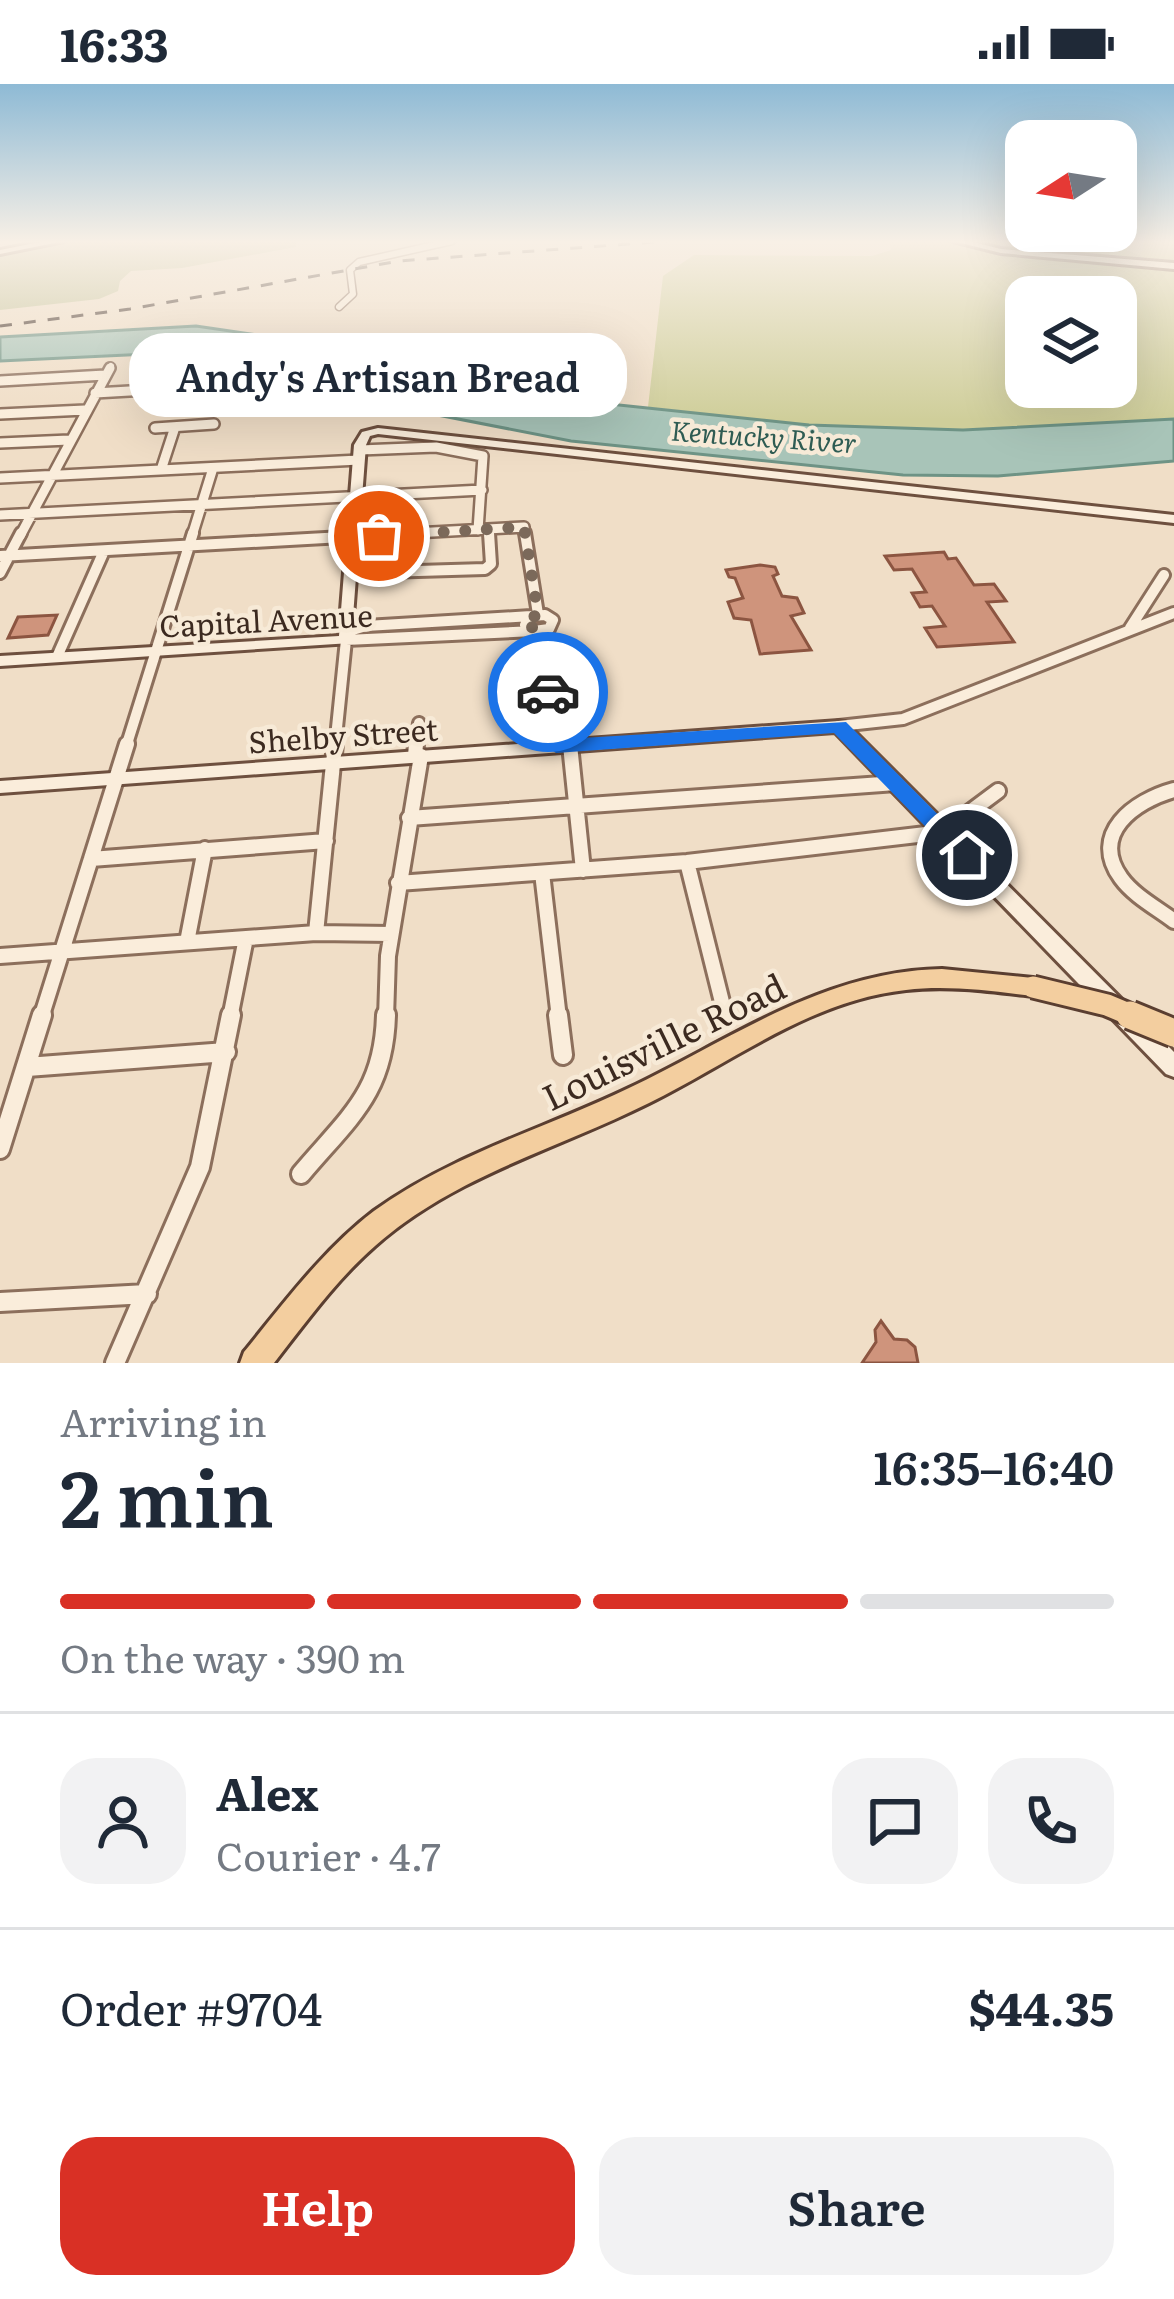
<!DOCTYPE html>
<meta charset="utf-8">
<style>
body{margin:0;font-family:Literata,serif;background:#f2f2f3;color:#1f2937;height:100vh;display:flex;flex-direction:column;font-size:45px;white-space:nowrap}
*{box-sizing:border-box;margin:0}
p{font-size:39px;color:#747a83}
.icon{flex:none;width:66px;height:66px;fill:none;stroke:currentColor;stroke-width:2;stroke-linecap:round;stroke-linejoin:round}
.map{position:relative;height:1279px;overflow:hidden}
.drawer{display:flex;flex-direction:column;background:#fff;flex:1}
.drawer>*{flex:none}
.needle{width:78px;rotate:258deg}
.buttons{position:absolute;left:1005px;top:36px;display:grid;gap:24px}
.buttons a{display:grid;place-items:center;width:132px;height:132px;border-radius:24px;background:#fff;box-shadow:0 12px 48px #0002;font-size:60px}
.pin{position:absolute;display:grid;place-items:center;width:102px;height:102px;color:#fff;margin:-51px;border:6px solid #fff;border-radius:50%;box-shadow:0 3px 12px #0007}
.courier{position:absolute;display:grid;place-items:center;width:120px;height:120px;margin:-60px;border:9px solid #1a73e8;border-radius:50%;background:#fff;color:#222;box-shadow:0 3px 15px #0007}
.bubble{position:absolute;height:84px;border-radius:36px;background:#fff;box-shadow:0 12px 48px #0002;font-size:39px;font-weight:600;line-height:84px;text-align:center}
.head em{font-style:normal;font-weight:600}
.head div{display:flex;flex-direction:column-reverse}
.head{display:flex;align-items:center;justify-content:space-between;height:204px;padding:0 60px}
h1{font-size:78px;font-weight:600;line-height:90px}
.bar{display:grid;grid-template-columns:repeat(4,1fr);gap:18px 12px;align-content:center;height:144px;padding:0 60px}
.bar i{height:15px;border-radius:9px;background:#e0e1e3}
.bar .selected{background:#d93025}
.bar p{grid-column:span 4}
.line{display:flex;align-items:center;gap:30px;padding:0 60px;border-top:3px solid #e0e1e3}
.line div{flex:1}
.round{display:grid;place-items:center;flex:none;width:126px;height:126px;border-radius:36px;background:#f2f2f3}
.cta{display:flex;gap:24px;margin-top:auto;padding:24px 60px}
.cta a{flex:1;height:138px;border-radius:36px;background:#d93025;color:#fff;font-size:48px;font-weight:600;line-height:138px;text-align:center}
.cta a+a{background:#f2f2f3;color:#1f2937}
.status{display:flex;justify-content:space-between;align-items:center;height:84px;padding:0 60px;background:#fff;direction:ltr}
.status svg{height:33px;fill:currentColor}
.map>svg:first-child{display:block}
.green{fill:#cfce9a;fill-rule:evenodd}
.cemetery{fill:#c4c399}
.water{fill:#a8c4b8;stroke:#6e9385;stroke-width:3}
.building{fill:#cf947c;stroke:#8c5541;stroke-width:3}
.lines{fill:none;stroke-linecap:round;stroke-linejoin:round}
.street-far4-casing{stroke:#8c6f5c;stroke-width:9}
.street-far3-casing{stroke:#8c6f5c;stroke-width:14}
.street-far2-casing{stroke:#8c6f5c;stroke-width:16}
.street-far1-casing{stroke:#8c6f5c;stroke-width:20}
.street-casing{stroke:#8c6f5c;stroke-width:24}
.secondary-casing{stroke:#6e503f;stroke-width:6}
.primary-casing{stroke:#5a3e30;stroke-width:6}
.street-far4{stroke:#faeddb;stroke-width:6}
.street-far3{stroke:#faeddb;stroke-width:9}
.street-far2{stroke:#faeddb;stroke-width:10}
.street-far1{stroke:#faeddb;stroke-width:14}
.street{stroke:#faeddb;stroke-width:18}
.secondary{fill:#faeddb;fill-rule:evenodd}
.primary{fill:#f3ce9f;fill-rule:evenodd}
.rail{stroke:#3c2a20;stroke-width:3;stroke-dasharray:12 12;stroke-linecap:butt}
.primary-bridge-far1-casing{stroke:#5a3e30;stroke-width:27;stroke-linecap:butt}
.primary-bridge-casing{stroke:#5a3e30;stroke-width:33;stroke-linecap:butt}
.primary-bridge-far1{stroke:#f3ce9f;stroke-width:21}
.primary-bridge{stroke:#f3ce9f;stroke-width:27}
.route{fill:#1a73e8}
.done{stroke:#7b695a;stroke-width:12;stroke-dasharray:0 21.6}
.labels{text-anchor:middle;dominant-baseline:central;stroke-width:9;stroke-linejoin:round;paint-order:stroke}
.far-water-label{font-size:27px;font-style:italic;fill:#2f5c53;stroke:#f7ead7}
.street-label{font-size:30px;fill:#3c2a20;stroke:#f7ead7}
.near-street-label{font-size:36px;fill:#3c2a20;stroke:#f7ead7}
</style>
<div class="status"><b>16:33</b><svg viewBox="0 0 49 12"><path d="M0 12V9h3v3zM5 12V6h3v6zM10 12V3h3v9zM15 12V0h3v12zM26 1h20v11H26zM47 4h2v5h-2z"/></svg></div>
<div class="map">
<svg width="1174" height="1279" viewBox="0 0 1174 1279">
<rect width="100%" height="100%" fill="#f0dec7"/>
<!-- green -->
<path class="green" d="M889,157h63l43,11 179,16v151l-211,11 -154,-5 -161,-18 15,-131 31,-21 178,1 19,-6zM1026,213h90v90h-90z
M961,157h213v24l-187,-17z"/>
<!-- cemetery -->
<path class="cemetery" d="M67,157h229v6l-114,21 -51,3 -11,10 -2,10 -19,8 -99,11v-57z"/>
<!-- water -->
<path class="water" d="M196,242l123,18 262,57 228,24 154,5 211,-11v42l-176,15 -95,-1 -332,-34 -246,-48 -73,-22 -104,-17 -148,7v-24z"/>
<!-- building -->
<path class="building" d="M944,468l4,7 8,-1 18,27 20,-1 12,17 -19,1 27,40 -77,5 -12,-19 20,-2 -13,-20 -12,1 -8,-14 14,-1 -14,-23 -18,1 -9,-14z
M760,481l15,2 3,7 -5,2 9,20 15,2 7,15 -13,3 20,34 -51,4 -9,-34 -17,-2 -6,-16 15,-4 -8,-20 -6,-1 -3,-7z
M57,531l-9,20 -40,3 10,-21z
M881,1237l13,18 13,1 8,7 3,16h-56l14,-21 -1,-12z"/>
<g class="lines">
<!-- street-far4 casing -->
<g class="street-far4-casing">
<path id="street-far4" d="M339,223l14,-13 -3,-24 9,-8 93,-21
M108,287l3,-5"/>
</g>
<!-- street-far3 casing -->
<g class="street-far3-casing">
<path id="street-far3" d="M0,297l105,-6
M95,309l138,-8
M0,330l85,-4
M155,344l59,-4
M0,359l69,-3
M360,366l76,-3 47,9 -5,74
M161,386l14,-43
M0,394l359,-18
M0,431l482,-25
M489,445v7
M20,452l90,-168
M192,452l21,-68
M360,452l164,-9 1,9"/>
</g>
<!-- street-far2 casing -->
<g class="street-far2-casing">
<path id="street-far2" d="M525,449l13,81
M0,472l414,-23
M0,489l21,-40
M351,489l134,-4 6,-5 -2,-31
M545,531l8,5 -4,9 -15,2 -9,-6 6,-9z
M1130,544l34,-53
M539,547l17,115
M346,548l20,-6 165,-10
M57,573l47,-106
M839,642l64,-7 271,-106
M126,663l67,-214
M335,663l11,-107 188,-9
M416,663l3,-24"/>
</g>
<!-- street-far1 casing -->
<g class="street-far1-casing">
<path id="street-far1" d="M570,661l13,125
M415,672l1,-12
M1174,706c-40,11 -85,44 -53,88 13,18 36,30 53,43
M409,734l487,-35
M91,775l235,-18
M687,778l35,140
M542,789l17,145
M398,799l289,-21 256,-30 55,-41
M316,849l19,-189
M187,858l18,-93
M0,872l316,-23 75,1
M41,934l86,-274
M230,934l16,-80
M386,934l2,-62 33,-200"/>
</g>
<!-- street casing -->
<g class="street-casing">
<path id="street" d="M558,931l5,40
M27,983l199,-15
M0,1065l42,-134
M301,1090c48,-57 83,-81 85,-159
M0,1218l147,-8
M115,1279l85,-196 31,-152"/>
</g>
<!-- secondary casing -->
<g class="secondary-casing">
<path id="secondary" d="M45,157h19l-64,13v-4z
M953,157h16l32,8 173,14v6l-173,-16z
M378,344l796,87v8l-796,-89 -8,2 -4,9 -15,198 -351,23v-10l339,-20 15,-191 8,-13z
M839,637l6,1 329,330v25l-8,-3 -331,-342 -835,61v-12z"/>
</g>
<!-- primary casing -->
<g class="primary-casing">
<path id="primary" d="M942,885l91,9 8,2 4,7 -4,7 -8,2c-42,-5 -85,-11 -127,-6 -95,10 -174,72 -257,113 -92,46 -195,73 -274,143 -39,34 -69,76 -101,117h-34l4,-11c40,-49 79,-102 130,-141 77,-56 170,-82 255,-123 103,-49 195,-117 313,-119z"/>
</g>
<!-- street-far4 -->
<use href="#street-far4" class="street-far4"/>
<!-- street-far3 -->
<use href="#street-far3" class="street-far3"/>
<!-- street-far2 -->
<use href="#street-far2" class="street-far2"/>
<!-- street-far1 -->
<use href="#street-far1" class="street-far1"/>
<!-- street -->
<use href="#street" class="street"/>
<!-- secondary -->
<use href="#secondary" class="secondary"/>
<!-- primary -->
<use href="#primary" class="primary"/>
<!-- rail -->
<path class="rail" d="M0,242l130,-17 269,-48 269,-20"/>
<!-- primary-bridge-far1 casing -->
<g class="primary-bridge-far1-casing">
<path id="primary-bridge-far1" d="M1033,903l74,18 31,13"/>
</g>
<!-- primary-bridge casing -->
<g class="primary-bridge-casing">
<path id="primary-bridge" d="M1130,931l44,18"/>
</g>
<!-- primary-bridge-far1 -->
<use href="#primary-bridge-far1" class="primary-bridge-far1"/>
<!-- primary-bridge -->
<use href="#primary-bridge" class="primary-bridge"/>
</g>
<!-- sky -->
<linearGradient id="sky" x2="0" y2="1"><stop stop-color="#8ebad5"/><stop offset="0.47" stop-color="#f8f0e6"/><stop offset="1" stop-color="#f8f0e6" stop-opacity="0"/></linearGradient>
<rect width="1174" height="336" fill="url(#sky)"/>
<!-- route -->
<path class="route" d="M548,602l10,6 7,47 281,-17 132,133 -3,6h-16l-125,-128 -278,20 -10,-7 -7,-54z"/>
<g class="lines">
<!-- done -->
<path class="done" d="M379,452l145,-9 14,87 -14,9 15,8 9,61"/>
</g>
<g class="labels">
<!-- far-water labels -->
<g class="far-water-label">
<text transform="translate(764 351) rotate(4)">Kentucky River</text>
</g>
<!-- street labels -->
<g class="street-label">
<text transform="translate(266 535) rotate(-3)">Capital Avenue</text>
<text transform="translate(343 650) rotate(-4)">Shelby Street</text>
</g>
<!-- near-street labels -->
<g class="near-street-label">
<text transform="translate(663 956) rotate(-26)">Louisville Road</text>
</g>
</g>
</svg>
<div class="buttons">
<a><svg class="needle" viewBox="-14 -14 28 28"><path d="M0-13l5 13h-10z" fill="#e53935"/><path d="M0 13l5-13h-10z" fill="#747a83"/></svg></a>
<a><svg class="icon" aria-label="layers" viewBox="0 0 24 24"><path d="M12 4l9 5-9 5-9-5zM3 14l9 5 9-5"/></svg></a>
</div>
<div class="pin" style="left:379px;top:452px;background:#ea580c"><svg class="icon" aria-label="bag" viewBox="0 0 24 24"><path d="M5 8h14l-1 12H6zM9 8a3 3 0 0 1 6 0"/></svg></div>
<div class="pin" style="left:967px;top:771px;background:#1f2937"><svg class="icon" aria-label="home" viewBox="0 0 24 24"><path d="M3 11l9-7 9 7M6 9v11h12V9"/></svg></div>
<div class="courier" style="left:548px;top:608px"><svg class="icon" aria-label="car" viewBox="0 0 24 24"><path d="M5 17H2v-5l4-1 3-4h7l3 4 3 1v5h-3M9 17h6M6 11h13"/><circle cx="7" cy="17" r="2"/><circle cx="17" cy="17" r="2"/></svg></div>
<div class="bubble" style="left:129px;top:249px;width:498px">Andy's Artisan Bread</div>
</div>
<section class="drawer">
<div class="head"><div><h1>2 min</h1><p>Arriving in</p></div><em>16:35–16:40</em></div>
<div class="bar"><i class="selected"></i><i class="selected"></i><i class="selected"></i><i></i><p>On the way · 390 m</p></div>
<div class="line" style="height:216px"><a class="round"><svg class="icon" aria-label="person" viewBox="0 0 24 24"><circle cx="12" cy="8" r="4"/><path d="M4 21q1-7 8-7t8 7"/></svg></a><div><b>Alex</b><p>Courier · 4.7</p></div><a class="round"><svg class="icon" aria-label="chat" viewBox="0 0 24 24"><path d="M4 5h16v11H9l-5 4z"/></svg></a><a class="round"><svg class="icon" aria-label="phone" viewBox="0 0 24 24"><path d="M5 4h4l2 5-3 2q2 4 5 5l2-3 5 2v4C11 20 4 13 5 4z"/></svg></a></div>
<div class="line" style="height:156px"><div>Order #9704</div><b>$44.35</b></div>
<div class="cta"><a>Help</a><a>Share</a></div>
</section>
